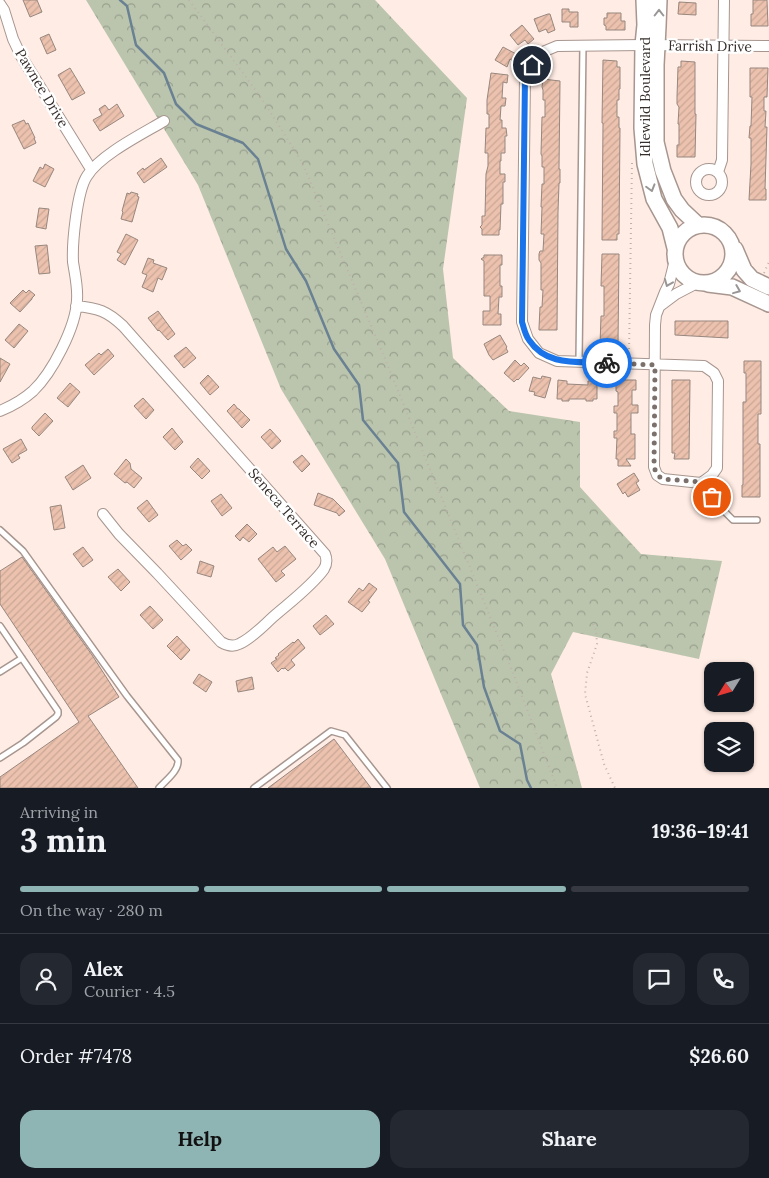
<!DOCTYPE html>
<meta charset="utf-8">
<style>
body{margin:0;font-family:Lora,serif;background:#242831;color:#f1f3f6;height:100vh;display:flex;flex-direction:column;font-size:19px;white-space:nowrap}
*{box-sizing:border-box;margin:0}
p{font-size:16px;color:#9ea1a6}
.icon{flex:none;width:28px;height:28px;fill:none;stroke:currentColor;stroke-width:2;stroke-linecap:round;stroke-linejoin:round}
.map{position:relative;height:788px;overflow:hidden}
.side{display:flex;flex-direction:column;background:#171b24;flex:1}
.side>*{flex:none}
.needle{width:32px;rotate:233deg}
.controls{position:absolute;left:704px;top:662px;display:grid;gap:10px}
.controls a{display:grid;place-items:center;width:50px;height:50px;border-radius:10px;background:#171b24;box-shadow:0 1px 4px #0004;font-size:25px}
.pin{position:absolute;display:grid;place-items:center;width:42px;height:42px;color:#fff;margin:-21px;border:2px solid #fff;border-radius:50%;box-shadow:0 1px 5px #0007}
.courier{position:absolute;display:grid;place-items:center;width:50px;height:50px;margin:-25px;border:4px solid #1a73e8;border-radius:50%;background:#fff;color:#222;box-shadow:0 1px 6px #0007}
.head em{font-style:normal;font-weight:700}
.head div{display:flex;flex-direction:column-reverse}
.head{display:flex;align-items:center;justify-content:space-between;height:85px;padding:0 20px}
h1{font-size:32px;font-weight:700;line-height:38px}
.bar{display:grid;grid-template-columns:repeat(4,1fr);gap:8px 5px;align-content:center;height:60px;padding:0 20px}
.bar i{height:6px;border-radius:4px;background:#363941}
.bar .current{background:#8fb4b4}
.bar p{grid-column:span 4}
.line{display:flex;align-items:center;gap:12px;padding:0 20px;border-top:1px solid #363941}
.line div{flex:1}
.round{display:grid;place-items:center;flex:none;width:52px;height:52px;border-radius:15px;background:#242831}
.primary-button{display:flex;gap:10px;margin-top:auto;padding:10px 20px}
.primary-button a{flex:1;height:58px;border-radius:15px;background:#8fb4b4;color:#111;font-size:20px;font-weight:700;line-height:58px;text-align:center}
.primary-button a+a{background:#242831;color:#f1f3f6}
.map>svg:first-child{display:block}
.forest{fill:url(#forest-crowns)}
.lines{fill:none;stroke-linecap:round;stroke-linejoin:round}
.stream{stroke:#698192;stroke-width:2.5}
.building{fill:url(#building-hatch);stroke:#97877f}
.lane-casing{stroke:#a7968f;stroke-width:8}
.street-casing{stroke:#a7968f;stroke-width:12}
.secondary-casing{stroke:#a7968f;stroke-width:18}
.path{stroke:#bfb0aa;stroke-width:2;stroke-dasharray:1 4;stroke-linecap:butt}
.lane{stroke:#fff;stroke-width:5}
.street{stroke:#fff;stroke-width:10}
.secondary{stroke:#fff;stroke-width:15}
.oneway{stroke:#9a9695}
.done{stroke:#7c706c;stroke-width:5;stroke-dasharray:0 9}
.route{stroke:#1a73e8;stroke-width:6}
.labels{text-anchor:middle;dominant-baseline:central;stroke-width:5;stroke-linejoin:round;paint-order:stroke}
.street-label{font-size:14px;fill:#352e2b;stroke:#fff}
</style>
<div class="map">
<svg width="769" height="788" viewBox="0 0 769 788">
<defs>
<pattern id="forest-crowns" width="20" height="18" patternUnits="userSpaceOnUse" patternTransform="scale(1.25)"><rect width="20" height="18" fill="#bbc5ae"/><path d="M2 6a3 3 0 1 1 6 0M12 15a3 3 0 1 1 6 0" fill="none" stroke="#99a08e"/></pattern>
<pattern id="building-hatch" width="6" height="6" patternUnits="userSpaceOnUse" patternTransform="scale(1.25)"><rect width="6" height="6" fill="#ecc2ae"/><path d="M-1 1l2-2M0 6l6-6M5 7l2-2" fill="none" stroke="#cba796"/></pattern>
</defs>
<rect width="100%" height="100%" fill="#ffece4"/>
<!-- forest -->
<path class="forest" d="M86,0h289l92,98 -24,171 10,89 56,53 71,11v65l61,67 81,7 -23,98 -126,-27 -22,42 31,114h-102l-95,-229 -104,-170 -83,-204z"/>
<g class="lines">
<!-- stream -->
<path class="stream" d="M120,0l7,6 9,39 28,28 12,31 20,20 47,19 15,16 28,90 20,32 28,68 25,36 4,35 35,43 6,49 56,72 3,41 14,20 7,42 16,44 20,13 7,36 4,8"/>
</g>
<!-- building -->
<path class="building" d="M23,0h14l5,12 -12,5z
M753,0h14l1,26h-17v-12h2z
M679,2l17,1v12l-18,-1z
M562,9h7v3h9v15h-8v-5h-8z
M607,13h14v8h4v9h-19v-4l-2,-1v-7h3z
M548,14h2l5,16 -7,3 -2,-4 -7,3 -5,-13z
M522,25l12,14 -6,5 -3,-4 -7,5 -8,-10z
M49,34l7,16 -9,4 -7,-16z
M503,47l15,8 -4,7 -4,-3 -3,8 -12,-7z
M603,60l14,1v6h3v22h-1v11h-2v17h2v11h1l-1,106h-2v6h-15l1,-117h-1z
M681,61l14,1v52h1l-1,43h-18v-12h2v-21h-1l1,-17 -2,-3v-7l1,-30h3z
M70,68l15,25 -13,7 -14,-25z
M750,68h18l-1,29h-3v14h2l-1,16h2l-2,62h1v11h-17l2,-36v-26h-2l1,-12h1l1,-29h-2z
M491,73l17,2 -1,8 -4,-1 -1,16h4l-1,8h-4l-1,14h2v8h4l1,8h-2v17h-4v8h-1v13h5v8h-2v22h-2l-1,26h-1v5h-17v-6l-2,-2 2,-2v-9h3l1,-42 2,-8v-13h-3l1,-25h3v-14h-2v-14z
M543,79l17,2 -1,88h1v14h-1l-1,29 -1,118h-18v-2l1,-21h2l1,-17h-2v-27l-2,-3v-6l1,-3h3l1,-17h-3l1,-27h-1l1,-23h2v-17h-2v-11l-1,-2 1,-37h3v-17h-2v-10l-1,-3z
M117,104l7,12 -24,15 -7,-11 9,-5 -3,-6 6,-4 4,5z
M24,120l2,4 2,-1 7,15h-1l2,5 -12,6 -12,-24z
M161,158l6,9 -23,16 -7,-10 6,-5 1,2z
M45,164l9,5 -9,18 -12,-6 7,-14 3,2z
M131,192l7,2 -1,2 2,1 -7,25 -11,-3 2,-7 -1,-1 5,-18 3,1z
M39,208l10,1 -3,20 -10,-2z
M126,234l12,6 -13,25 -8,-5 4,-6 -4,-2z
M47,245l3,28 -11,1 -4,-28z
M602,254h17l-1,91h-18l1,-29h3v-30h-3z
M484,255h18v10h-2v21h2v11h-3l-1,17h3v11h-18v-14h7v-15h-6v-35l-3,-2 3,-2z
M148,258l6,2 -1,3 14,5 -5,12 -4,-2 -5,14 -11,-5 5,-12 -5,-2z
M23,290l3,3 3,-3 6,5 -3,3v1l-12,13 -10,-9z
M158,311l17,23 -7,6 -9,-10 -1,1 -10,-13z
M675,321h53v17l-53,-3z
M19,324l9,7 -14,17 -9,-8z
M500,335l7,12 -1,1 2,4 -15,8 -4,-5 -5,-11z
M186,347l10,11 -12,10 -10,-12z
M108,349l6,7 -20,19 -9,-10 14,-12 2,2z
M0,358l10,6 -10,18z
M515,360l6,6 3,-3 5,5 -11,12 -1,-1 -3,3 -10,-9z
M744,361h17v53h-3v30h2v53h-18v-12h1v-83h3v-29h-2z
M208,375l11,12 -9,8 -10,-12z
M542,376l9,2 -6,20 -11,-3 1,-3 -6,-1 4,-14 8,2z
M558,380l9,1v3l21,1v-4h9v18h-4v2h-7v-2h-17v2h-7v-2h-5z
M618,380h18v10h-4v15h6v8h-7v21h4v25h-9l5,7h-13v-7h-2l1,-21h-3v-7h3v-18h-3v-7h4v-14l-2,-1v-7h2z
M672,380h18l-1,79h-15l1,-6h-3z
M70,383l10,9 -12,15 -11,-9z
M143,398l11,12 -8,9 -12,-13z
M234,404l4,5h1l11,11 -8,8 -15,-17z
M45,413l8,8 -14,15 -7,-7v-2z
M172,428l11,14 -8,8 -12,-13z
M270,429l11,12 -9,8 -11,-12z
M21,439l6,11 -9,5 2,3 -8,5 -9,-14z
M302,455l8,9 -8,8 -9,-10z
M198,458l12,13 -8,8 -12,-12z
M126,459l4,4 1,6 11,9 -8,10 -7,-6 -2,1 -11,-9z
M83,465l8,13 -18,12 -8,-13z
M634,473l5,8 -3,2 4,7 -12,7 -3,-5 -2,2 -6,-10z
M318,493l15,6 12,12 -6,5 -2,-3 -23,-8z
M221,494l11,14 -10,8 -11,-15z
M147,500l11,15 -9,7 -12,-14z
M61,505l4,23 -11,2 -4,-23z
M247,524l10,10 -8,8 -6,-5 -3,4 -5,-5z
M177,540l6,6 3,-2 6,6 -11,10 -12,-14z
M285,546l11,13 -15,12 4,4 -9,7 -18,-23 15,-12 4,5z
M83,547l10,13 -10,7 -10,-13z
M22,557l70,98 27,42 -31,19 50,72h-138v-11l79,-55 -79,-118v-33z
M200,561l14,5 -3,11 -14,-4z
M118,569l12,13 -9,9 -13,-14z
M369,583l8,6 -9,12 2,1 -8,10 -14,-10 11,-14 4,3z
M150,606l13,14 -10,9 -13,-14z
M326,615l8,9 -14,11 -7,-9z
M177,636l13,14 -9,10 -14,-14z
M298,639l7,9 -14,12 4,5 -7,6 -3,-3 -2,1 -1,-1 -4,4 -7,-9 6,-4 -2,-1 4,-3 -1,-1 15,-12 1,1z
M199,674l13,8 -6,10 -13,-9z
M252,677l2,12 -16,3 -2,-11z
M334,739l37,49h-103z"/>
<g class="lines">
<!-- lane casing -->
<g class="lane-casing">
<path id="lane" d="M579,361l4,-317
M701,483l23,28 9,9h24
M0,530l23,21 104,145 51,64c1,11 -12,20 -19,28
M0,626l58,85v3l-2,3 -33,26 -23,15
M0,672l22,-14
M254,788l77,-57 14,4 42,53"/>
</g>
<!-- street casing -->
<g class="street-casing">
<path id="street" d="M0,4l4,6 9,29 8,17 70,113
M696 182a13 13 0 1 1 26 0a13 13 0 1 1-26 0Z
M718,172l4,-12 2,-160
M675,260l-6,24 -4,8 -9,23 -1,10 -1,142 3,8 6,4 38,4 11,-8 5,-7 1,-87 -4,-8 -10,-7 -147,-5 -18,-8 -11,-14 -6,-17 3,-245 7,-12 13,-14 12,-5 86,-1 126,1
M76,306c22,2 31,5 47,20l202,228c2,5 2,10 -1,15 -12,17 -35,34 -51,48 -10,9 -22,22 -34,27 -6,3 -13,1 -18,-2l-64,-69 -38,-39 -16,-20
M660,306l16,-12 23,-12
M0,411c12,-5 23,-11 33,-20 19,-18 43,-64 44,-91 1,-13 -2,-25 -4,-38 -1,-19 4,-71 14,-86 13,-21 55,-42 77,-55"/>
</g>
<!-- secondary casing -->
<g class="secondary-casing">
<path id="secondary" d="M644,0l1,25 -2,20 -1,83 3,36 9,35 16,29 5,20
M659,0l-1,26 -2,39v77l7,29 11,28 8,11 16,15
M675 254a29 29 0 1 1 58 0a29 29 0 1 1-58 0Z
M735,249l9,21 8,9 17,8
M708,284l24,3 37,17"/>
</g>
<!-- path -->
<path class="path" d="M189,0l73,99 40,63 81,192 132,324 42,110
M764,273l5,-11
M629,354l3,-192
M593,624l3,6 1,14 -10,29 -2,21 19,70 11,24"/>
<!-- lane -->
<use href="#lane" class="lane"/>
<!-- street -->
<use href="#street" class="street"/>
<!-- secondary -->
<use href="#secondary" class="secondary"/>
</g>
<!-- one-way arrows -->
<defs><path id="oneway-chevron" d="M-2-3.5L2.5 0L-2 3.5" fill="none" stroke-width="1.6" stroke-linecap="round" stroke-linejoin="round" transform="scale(1.25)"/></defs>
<g class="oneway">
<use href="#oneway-chevron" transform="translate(659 13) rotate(-90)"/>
<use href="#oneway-chevron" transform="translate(651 188) rotate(74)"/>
<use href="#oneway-chevron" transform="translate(668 283) rotate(112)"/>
<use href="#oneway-chevron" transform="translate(737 290) rotate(22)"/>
</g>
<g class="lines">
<!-- done -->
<path class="done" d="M607,363l48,2 -1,102 3,8 6,4 38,3 11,15"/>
<!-- route -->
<path class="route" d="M532,65l-7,12 -3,245c2,6 3,13 7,18 18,27 49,21 78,23"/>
</g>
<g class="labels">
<!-- street labels -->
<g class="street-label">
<text transform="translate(710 46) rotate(1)">Farrish Drive</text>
<text transform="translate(42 88) rotate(59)">Pawnee Drive</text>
<text transform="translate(645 97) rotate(-90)">Idlewild Boulevard</text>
<text transform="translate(284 508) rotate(49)">Seneca Terrace</text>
</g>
</g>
</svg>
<div class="controls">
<a><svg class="needle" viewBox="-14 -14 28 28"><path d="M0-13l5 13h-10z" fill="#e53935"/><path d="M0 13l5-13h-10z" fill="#9ea1a6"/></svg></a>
<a><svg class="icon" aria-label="layers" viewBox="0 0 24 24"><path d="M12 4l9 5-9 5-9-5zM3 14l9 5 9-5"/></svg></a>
</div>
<div class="pin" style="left:712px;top:497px;background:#ea580c"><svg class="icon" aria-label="bag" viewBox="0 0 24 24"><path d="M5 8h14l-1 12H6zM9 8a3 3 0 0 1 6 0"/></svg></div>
<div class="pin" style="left:532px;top:65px;background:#1f2937"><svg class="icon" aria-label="home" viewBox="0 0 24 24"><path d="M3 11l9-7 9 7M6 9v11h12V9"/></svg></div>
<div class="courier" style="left:607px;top:363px"><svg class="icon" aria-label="bike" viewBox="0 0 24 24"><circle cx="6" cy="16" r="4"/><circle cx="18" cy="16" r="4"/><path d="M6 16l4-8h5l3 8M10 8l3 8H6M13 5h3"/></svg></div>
</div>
<section class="side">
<div class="head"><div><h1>3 min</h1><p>Arriving in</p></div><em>19:36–19:41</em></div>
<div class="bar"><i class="current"></i><i class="current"></i><i class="current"></i><i></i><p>On the way · 280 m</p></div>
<div class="line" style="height:90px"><a class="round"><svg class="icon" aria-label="person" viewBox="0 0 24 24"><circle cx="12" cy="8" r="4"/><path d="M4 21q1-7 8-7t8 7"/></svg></a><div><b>Alex</b><p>Courier · 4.5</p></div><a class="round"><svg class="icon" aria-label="chat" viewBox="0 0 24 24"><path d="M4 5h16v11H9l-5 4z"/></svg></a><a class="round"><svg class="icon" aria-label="phone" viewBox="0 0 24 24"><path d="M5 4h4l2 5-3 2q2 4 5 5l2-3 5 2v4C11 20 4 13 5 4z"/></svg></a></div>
<div class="line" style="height:65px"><div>Order #7478</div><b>$26.60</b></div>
<div class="primary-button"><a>Help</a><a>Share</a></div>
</section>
